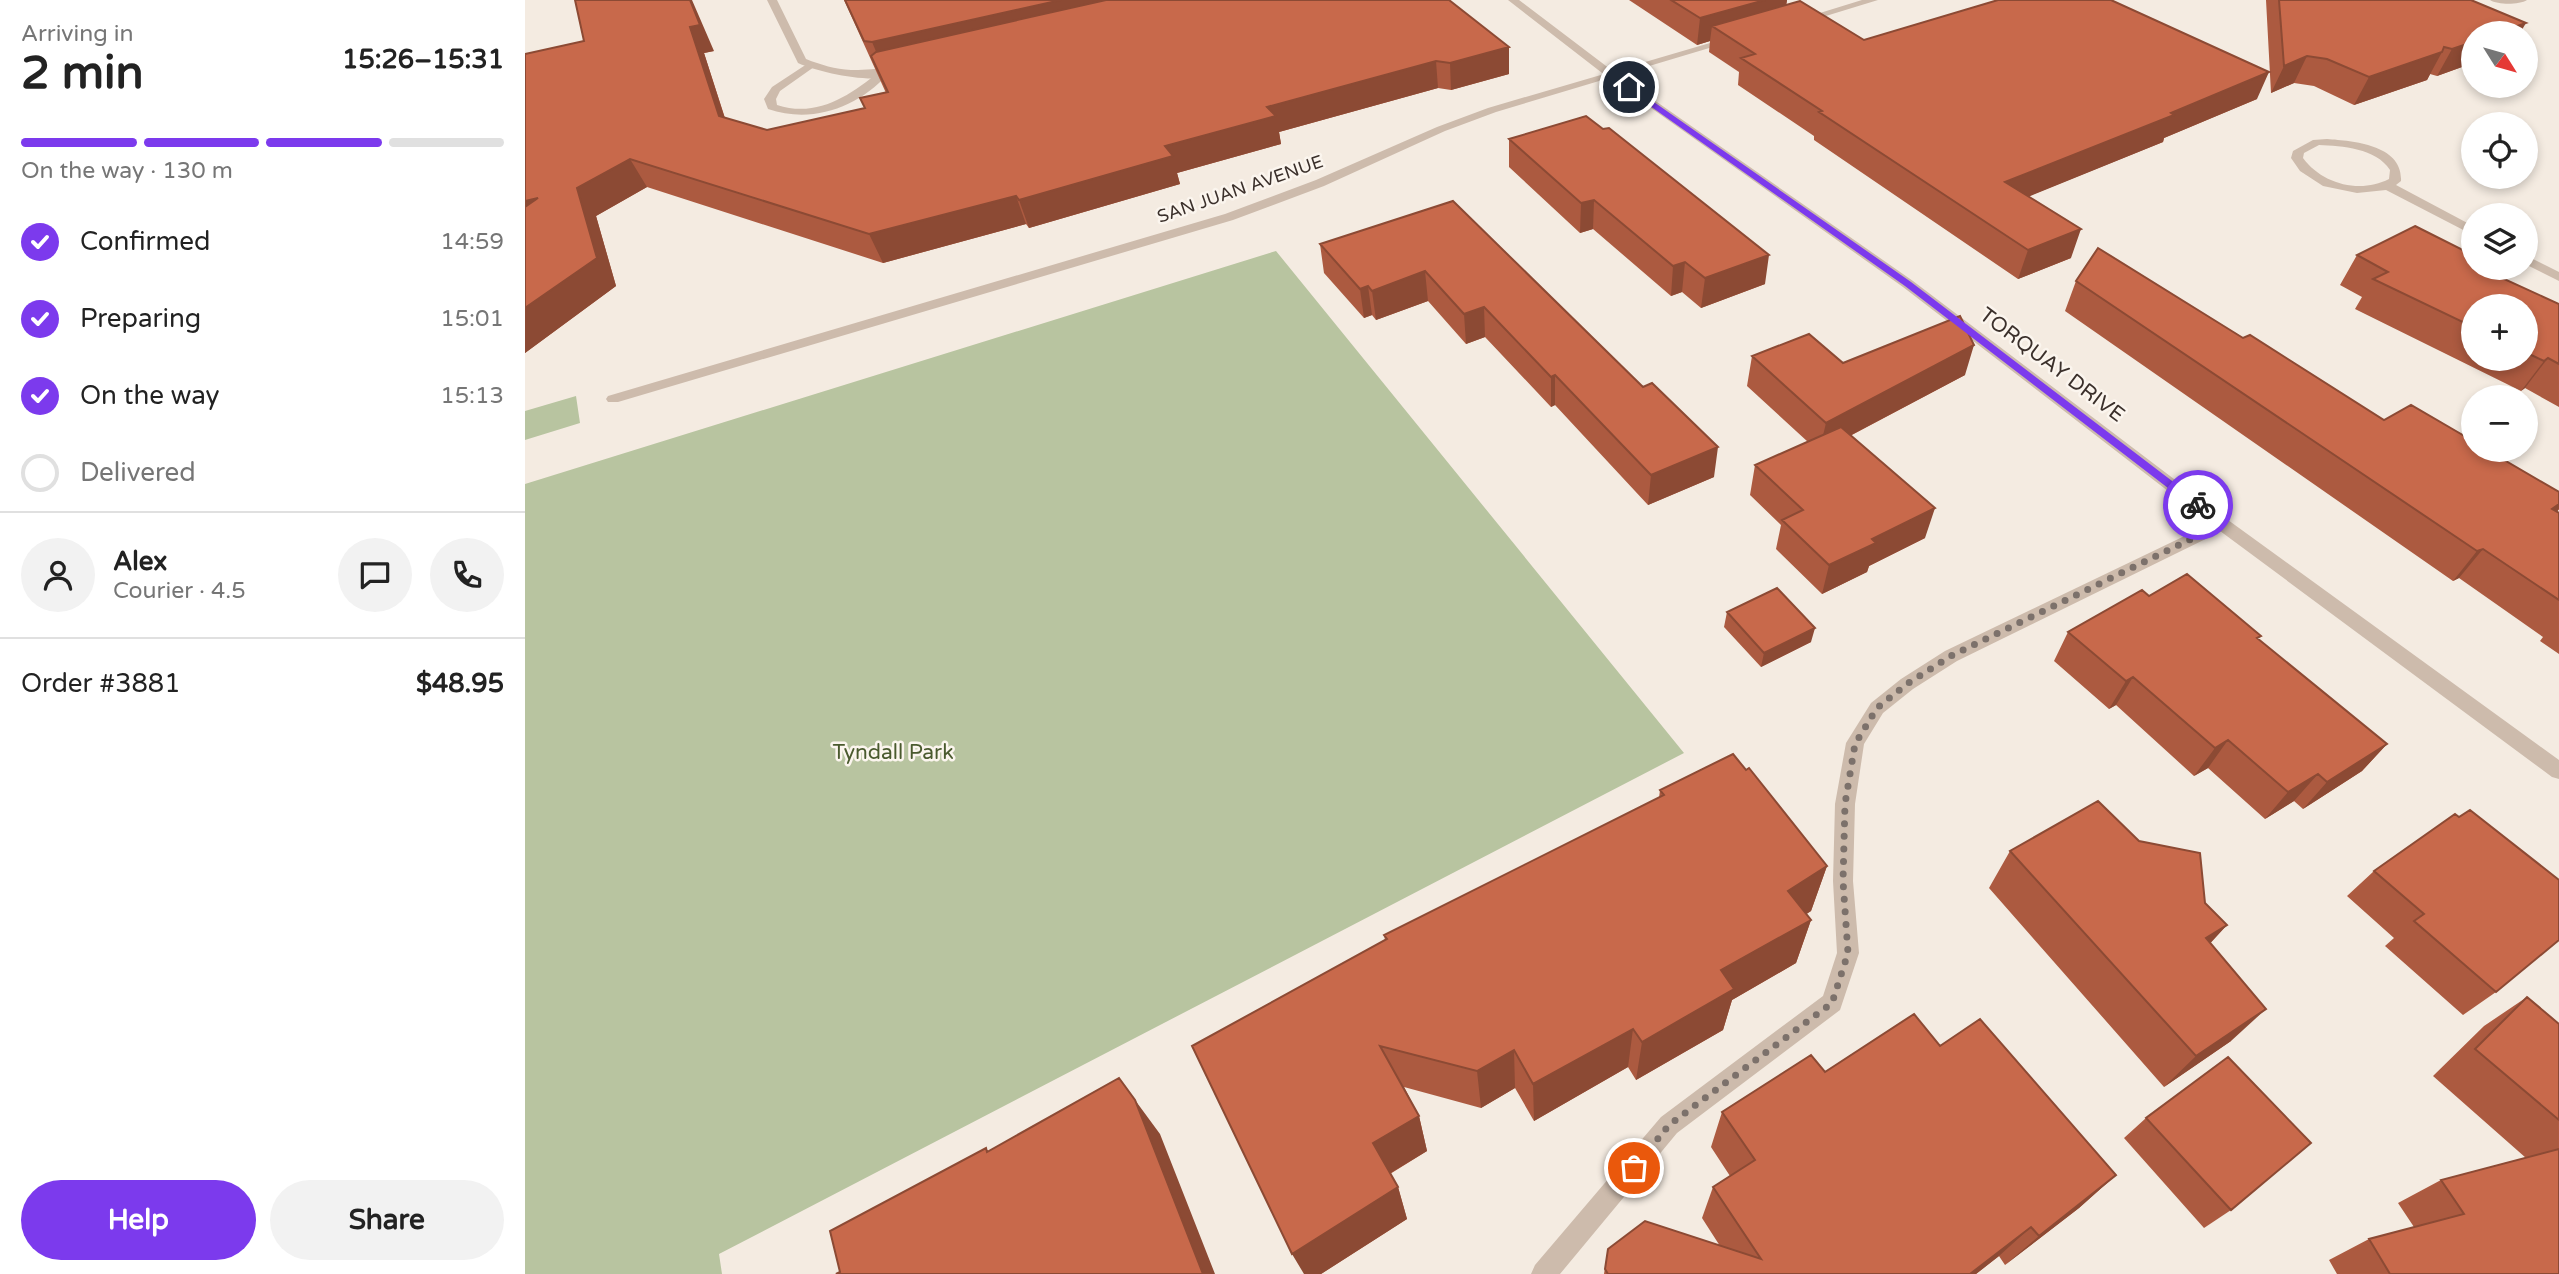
<!DOCTYPE html>
<meta charset="utf-8">
<style>
body{margin:0;font-family:"Varela Round",sans-serif;background:#f2f2f2;color:#222;height:100vh;display:flex;flex-direction:column;font-size:26px;white-space:nowrap}
*{box-sizing:border-box;margin:0}
p{font-size:23px;color:#767676}
.icon{flex:none;width:38px;height:38px;fill:none;stroke:currentColor;stroke-width:2;stroke-linecap:round;stroke-linejoin:round}
.map{position:relative;flex:1;overflow:hidden}
.details{display:flex;flex-direction:column;background:#fff;width:525px}
.details>*{flex:none}
.needle{width:46px;rotate:127deg}
.buttons{position:absolute;left:1936px;top:21px;display:grid;gap:14px}
.buttons a{display:grid;place-items:center;width:77px;height:77px;border-radius:50%;background:#fff;box-shadow:0 4px 10px #0003;font-size:35px}
.pin{position:absolute;display:grid;place-items:center;width:60px;height:60px;color:#fff;margin:-30px;border:4px solid #fff;border-radius:50%;box-shadow:0 2px 7px #0007}
.courier{position:absolute;display:grid;place-items:center;width:70px;height:70px;margin:-35px;border:5px solid #7c3aed;border-radius:50%;background:#fff;color:#222;box-shadow:0 2px 9px #0007}
.summary em{font-style:normal;font-weight:700}
.summary div{display:flex;flex-direction:column-reverse}
.summary{display:flex;align-items:center;justify-content:space-between;height:119px;padding:0 21px}
h1{font-size:46px;font-weight:700;line-height:52px}
.bar{display:grid;grid-template-columns:repeat(4,1fr);gap:10px 7px;align-content:center;height:84px;padding:0 21px}
.bar i{height:9px;border-radius:5px;background:#e0e0e0}
.bar .on{background:#7c3aed}
.bar p{grid-column:span 4}
.line{display:flex;align-items:center;gap:18px;padding:0 21px;border-top:2px solid #e0e0e0}
.line div{flex:1}
.round{display:grid;place-items:center;flex:none;width:74px;height:74px;border-radius:37px;background:#f2f2f2}
ol{padding:0 21px;list-style:none}
li{display:flex;align-items:center;gap:21px;height:77px}
li p{margin-inline-start:auto}
li .icon{padding:7px;border-radius:50%;background:#7c3aed;color:#fff;stroke-width:4}
li:last-child{color:#767676}
li i{width:38px;height:38px;border:4px solid #e0e0e0;border-radius:50%}
.primary-button{display:flex;gap:14px;margin-top:auto;padding:14px 21px}
.primary-button a{flex:1;height:80px;border-radius:42px;background:#7c3aed;color:#fff;font-size:28px;font-weight:700;line-height:80px;text-align:center}
.primary-button a+a{background:#f2f2f2;color:#222}
main{display:flex;flex:1;min-height:0}
.map>svg:first-child{display:block}
.green{fill:#b8c4a0}
.lines{fill:none;stroke-linecap:round;stroke-linejoin:round}
.service{fill:#cdbbac;fill-rule:evenodd}
.minor{fill:#cdbbac;fill-rule:evenodd}
.tertiary{fill:#cdbbac;fill-rule:evenodd}
.wall{fill:#ac5a40;fill-rule:evenodd}
.shaded-wall{fill:#8c4a34}
.building{fill:#c8694b;stroke:#8c4a34;stroke-width:2}
.route{fill:#7c3aed}
.done{stroke:#7c716b;stroke-width:7;stroke-dasharray:0 12.6}
.labels{text-anchor:middle;dominant-baseline:central;stroke-width:5;stroke-linejoin:round;paint-order:stroke}
.far-street-label{font-size:18px;fill:#3b302b;stroke:#fbf5ee}
.street-label{font-size:21px;fill:#3b302b;stroke:#fbf5ee}
.park-label{font-size:21px;fill:#4a5a2e;stroke:#fbf5ee}
</style>
<main>
<section class="details">
<div class="summary"><div><h1>2 min</h1><p>Arriving in</p></div><em>15:26–15:31</em></div>
<div class="bar"><i class="on"></i><i class="on"></i><i class="on"></i><i></i><p>On the way · 130 m</p></div>
<ol>
<li><svg class="icon" aria-label="check" viewBox="0 0 24 24"><path d="M5 12l5 5 9-10"/></svg>Confirmed<p>14:59</p></li>
<li><svg class="icon" aria-label="check" viewBox="0 0 24 24"><path d="M5 12l5 5 9-10"/></svg>Preparing<p>15:01</p></li>
<li><svg class="icon" aria-label="check" viewBox="0 0 24 24"><path d="M5 12l5 5 9-10"/></svg>On the way<p>15:13</p></li>
<li><i></i>Delivered</li>
</ol>
<div class="line" style="height:126px"><a class="round"><svg class="icon" aria-label="person" viewBox="0 0 24 24"><circle cx="12" cy="8" r="4"/><path d="M4 21q1-7 8-7t8 7"/></svg></a><div><b>Alex</b><p>Courier · 4.5</p></div><a class="round"><svg class="icon" aria-label="chat" viewBox="0 0 24 24"><path d="M4 5h16v11H9l-5 4z"/></svg></a><a class="round"><svg class="icon" aria-label="phone" viewBox="0 0 24 24"><path d="M5 4h4l2 5-3 2q2 4 5 5l2-3 5 2v4C11 20 4 13 5 4z"/></svg></a></div>
<div class="line" style="height:91px"><div>Order #3881</div><b>$48.95</b></div>
<div class="primary-button"><a>Help</a><a>Share</a></div>
</section>
<div class="map">
<svg width="2034" height="1274" viewBox="0 0 2034 1274">
<rect width="100%" height="100%" fill="#f4ebe1"/>
<!-- green -->
<path class="green" d="M751,251l408,502 -965,501 3,20h-197v-790z
M51,396l4,27 -55,17v-29z"/>
<g class="lines">
<!-- service -->
<path class="service" d="M285,62l4,1v4l-34,24 -4,8 1,6c40,13 72,-9 102,-33l9,2c-31,34 -76,50 -120,35l-4,-10 8,-12z
M1697,518l8,6 -2,4 -271,133 -44,28 -30,24 -19,31 -9,60 -2,77 6,72 -19,57 -163,123 -117,141h-29l4,-9 126,-148 162,-121 14,-43 -4,-72 2,-77 11,-61 25,-40 30,-24 44,-28z"/>
<!-- minor -->
<path class="minor" d="M242,0h10l29,59c15,6 29,10 45,11 13,1 47,-5 55,1 -23,16 -83,3 -108,-8z
M1337,0h16l-75,23 -9,-2z
M1965,0h37c-8,5 -29,5 -37,0z
M1202,38l9,2 -240,72 -51,19 -121,55 -91,34 -615,182h-10l-2,-3 2,-3 617,-182 91,-34 121,-53 51,-19z
M1802,139c27,2 76,6 74,42l-5,4 77,41v9l-87,-45 -29,3 -34,-7 -23,-15 -9,-13 2,-7 20,-11zM1794,145c23,1 57,3 71,25l-1,9c-29,15 -67,5 -86,-21l1,-5z
M2000,255l34,17v9l-34,-17z"/>
<!-- tertiary -->
<path class="tertiary" d="M983,0h11l95,72 299,209 315,239 331,240v19l-7,-2 -336,-249 -313,-241 -297,-211z"/>
</g>
<!-- wall -->
<path class="wall" d="M319,0h605l60,47v27l-58,16 -13,-2 -159,44 2,12 -104,29 3,11 -151,44 -3,-4 -143,39 -236,-76 -51,29 20,70 -91,67v-299l189,-3 -10,2 21,65 42,12 98,-22 21,-15z
M1104,0h158l-1,5 78,35 393,59 -93,39 -1,4 -134,54 42,62 -53,21 -204,-139v-4l-76,-51 1,-13 -30,-20 1,-11 -13,4z
M1741,0h205l2,63 -36,13 -7,-2 -3,6 -73,25 -40,-19 -20,-3 -23,10z
M984,139l256,145 -64,24 -19,-16 -11,4 -78,-67 -13,4 -71,-66z
M928,201l261,276 -66,28 -93,-100 -4,2 -66,-70 -19,7 -38,-43 -52,19 -4,-5 -8,3 -40,-45 -4,-29z
M1832,255l138,20 64,29v103l-34,-19 -4,3 -166,-82 7,-12 -22,-12zM1948,306h52v53h-52z
M1551,281l167,57 141,82 175,72v17l-2,3 2,1v141l-19,-13 3,-4 -84,-59 -6,3 -388,-270z
M1227,356l91,7 122,12 -115,61 75,102 -56,28 -2,6 -45,22 -46,-45 5,-24 -31,-30 5,-30 53,-23 -61,-56z
M1624,596l109,44 129,104 -25,27 -59,38 -9,-8 -29,18 -57,-51 -14,8 -78,-71 -7,4 -55,-48 14,-29z
M1202,612l84,30 -50,25 -37,-40z
M1135,790l167,76 -16,45 -5,3 5,6 -15,43 -64,37 -9,30 -87,50 -8,-13 -94,54 -19,-33 -34,20 -77,-21 15,29 8,35 -37,23 8,13 9,32 -86,55h-17l81,-334 -1,-5 275,-137z
M1930,814l41,178 -33,23 -78,-69 9,-8 -47,-42 27,-25z
M1614,841l88,84 -17,18 21,98 -67,46 -175,-199 21,-37z
M2002,997l32,27v250h-222l-8,-14 40,-21 45,-12 -16,-24 43,-23 85,-22 -93,-82 51,-50z
M1415,1046l176,129 -37,33 -74,57 -6,-9 -23,18h-372l4,-25 112,-3 -18,-28 11,-31 17,-11 -19,-29 11,-35 103,-40z
M1621,1118l85,92 -27,18 -80,-90z"/>
<!-- shaded-wall -->
<path class="shaded-wall" d="M165,0h2l22,51 -10,2 29,91 -14,-28 -29,-89z
M536,0h122l-300,68 -11,-26z
M1240,0h22l-3,20 -72,6 -2,15 -13,4 3,-27z
M2001,23l-6,10h-23z
M1948,42v21l-36,13 15,-27z
M984,47v27l-58,16 -1,-27z
M1917,52l-15,28 -73,25 15,-28z
M1782,56l-13,27 -23,10 13,-27z
M911,61l2,27 -159,44 2,12 -104,29 3,11 -151,44 -10,-28 146,-54 102,-39z
M1744,72l-12,27 -93,39 -1,4 -167,68 9,-28z
M105,159l17,28 -51,29 20,70 -91,67v-45l52,-120z
M491,196l10,28 -143,39 -14,-29z
M13,198l-13,37v-34z
M1069,200l-1,29 -13,4 1,-30z
M1556,229l-10,29 -53,21 10,-29z
M1244,255l-4,29 -64,24 4,-30z
M1160,262l-3,30 -11,4 2,-30z
M900,271l3,30 -52,19 -4,-29z
M843,286l4,29 -8,3 -4,-29z
M959,307l1,30 -19,7 -2,-30z
M1449,345l-9,30 -146,77 7,-29z
M2023,358l-23,30 -4,3 23,-30z
M1030,375v30l-4,2v-30z
M1193,447l-4,30 -66,28 3,-30z
M2034,504v5l-16,18 9,-18z
M1410,508l-10,30 -56,28 -2,6 -45,22 7,-29 43,-26z
M1958,549l-24,29 -6,3 24,-30z
M1290,628l-4,14 -50,25 3,-14z
M1608,677l-17,28 -7,4 17,-28z
M1703,740l-20,28 -14,8 21,-28z
M1862,744l-25,27 -59,38 24,-27z
M1793,774l-24,27 -29,18 23,-27z
M1302,866l-16,45 -36,24 13,-44z
M1286,920l-15,43 -64,37 -9,30 -87,50 6,-38 79,-72z
M1702,925l-32,35 11,-22z
M1741,1009l-35,32 -67,46 32,-31z
M1108,1029l-5,38 -94,54 -1,-37z
M989,1050l1,38 -34,20 -4,-37z
M610,1100l25,34 55,140h-12z
M894,1116l8,35 -43,26 -11,-34z
M1591,1175l-37,33 -74,57 34,-29z
M873,1187l9,32 -86,55h-17l-12,-20z
M1506,1227l-32,29 -23,18h-6z"/>
<!-- building -->
<path class="building" d="M50,0h115l10,25 -10,2 29,89 48,14 98,-22 -5,-10 28,-6 -17,-36 5,-4 230,-52h343l60,47 -59,16 -14,-2 -169,46 9,9 -111,30 8,10 -154,44 -3,-4 -147,38 -239,-75 -53,29 20,70 -72,50v-101l13,-9 -13,3v-147l59,-13z
M320,0h216l-189,42 -8,-1z
M1146,0h94l-65,18z
M1473,0h113l158,72 -98,41 3,2 -169,67 76,47 -53,21 -209,-138 3,-1 -81,-53 14,-4 -43,-28 88,-25 64,39z
M1754,0h192l55,23 -29,10h-24v9l-21,7 -8,-2 -2,5 -73,25 -42,-18 -20,-3 -23,10z
M1061,116l17,13 6,-1 160,127 -64,23 -20,-16 -12,4 -79,-66 -13,3 -72,-64z
M928,201l190,186 9,-4 66,64 -67,28 -96,-100 -4,2 -67,-70 -20,7 -39,-43 -53,20 -4,-5 -8,3 -40,-45z
M1890,226l58,29v13h26l-8,5 68,31v60l-11,-6 -4,3 -19,-9v-46h-52v21l-100,-48 15,-7 -31,-17z
M1573,248l145,90 7,-3 134,85 27,-15 62,36v9h14l72,42v12l-7,5 7,4v87l-76,-51 -6,2 -401,-270z
M1435,316l14,29 -148,78 -74,-67 57,-22 34,29z
M1316,427l94,81 -63,31 4,4 -47,22 -47,-45 21,-10 -48,-45z
M1662,574l74,62 -4,2 130,106 -60,38 -9,-8 -30,18 -60,-52 -13,8 -82,-71 -7,4 -58,-49 74,-42 7,6z
M1252,588l38,40 -51,25 -37,-41z
M1208,754l13,16 3,-2 78,98 -39,25 23,29 -90,50 13,19 -92,53 -9,-13 -100,55 -19,-34 -37,21 -97,-25 39,70 -46,27 25,44 -106,67 -100,-208 195,-107 -3,-4 280,-140 -4,-5z
M1573,801l41,40 61,12 5,50 22,22 -21,13 60,71 -70,47 -186,-205z
M1945,810l89,70v60l-63,52 -82,-71 10,-7 -50,-43 81,-57 4,3z
M2002,997l32,27v96l-84,-71z
M1389,1014l26,32 40,-27 136,156 -77,61 -8,-9 -61,47h-362l-3,-5 3,-20 37,-28 116,38 -48,-72 42,-27 -33,-48 89,-57 14,17z
M1703,1057l83,86 -80,67 -85,-92z
M594,1078l16,22 68,174h-367l4,-2 -10,-41 156,-83 1,4z
M2034,1149v125h-169l-21,-35 95,-25 -23,-34z"/>
<!-- route -->
<path class="route" d="M1101,86h5l280,196 290,221v5h-7l-289,-222 -279,-197z"/>
<g class="lines">
<!-- done -->
<path class="done" d="M1109,1168l35,-43 163,-122 16,-50 -5,-72 2,-77 10,-60 22,-36 30,-24 44,-28 271,-132 -24,-19"/>
</g>
<g class="labels">
<!-- far-street labels -->
<g class="far-street-label">
<text transform="translate(715 189) rotate(-19)">SAN JUAN AVENUE</text>
</g>
<!-- street labels -->
<g class="street-label">
<text transform="translate(1527 365) rotate(37)">TORQUAY DRIVE</text>
</g>
<!-- park labels -->
<g class="park-label">
<text x="368" y="752">Tyndall Park</text>
</g>
</g>
</svg>
<div class="buttons">
<a><svg class="needle" viewBox="-14 -14 28 28"><path d="M0-13l5 13h-10z" fill="#e53935"/><path d="M0 13l5-13h-10z" fill="#767676"/></svg></a>
<a><svg class="icon" aria-label="locate" viewBox="0 0 24 24"><circle cx="12" cy="12" r="6"/><path d="M12 2v4M12 18v4M2 12h4M18 12h4"/></svg></a>
<a><svg class="icon" aria-label="layers" viewBox="0 0 24 24"><path d="M12 4l9 5-9 5-9-5zM3 14l9 5 9-5"/></svg></a>
<a>+</a>
<a>−</a>
</div>
<div class="pin" style="left:1109px;top:1168px;background:#ea580c"><svg class="icon" aria-label="bag" viewBox="0 0 24 24"><path d="M5 8h14l-1 12H6zM9 8a3 3 0 0 1 6 0"/></svg></div>
<div class="pin" style="left:1104px;top:87px;background:#1f2937"><svg class="icon" aria-label="home" viewBox="0 0 24 24"><path d="M3 11l9-7 9 7M6 9v11h12V9"/></svg></div>
<div class="courier" style="left:1673px;top:505px"><svg class="icon" aria-label="bike" viewBox="0 0 24 24"><circle cx="6" cy="16" r="4"/><circle cx="18" cy="16" r="4"/><path d="M6 16l4-8h5l3 8M10 8l3 8H6M13 5h3"/></svg></div>
</div>
</main>
